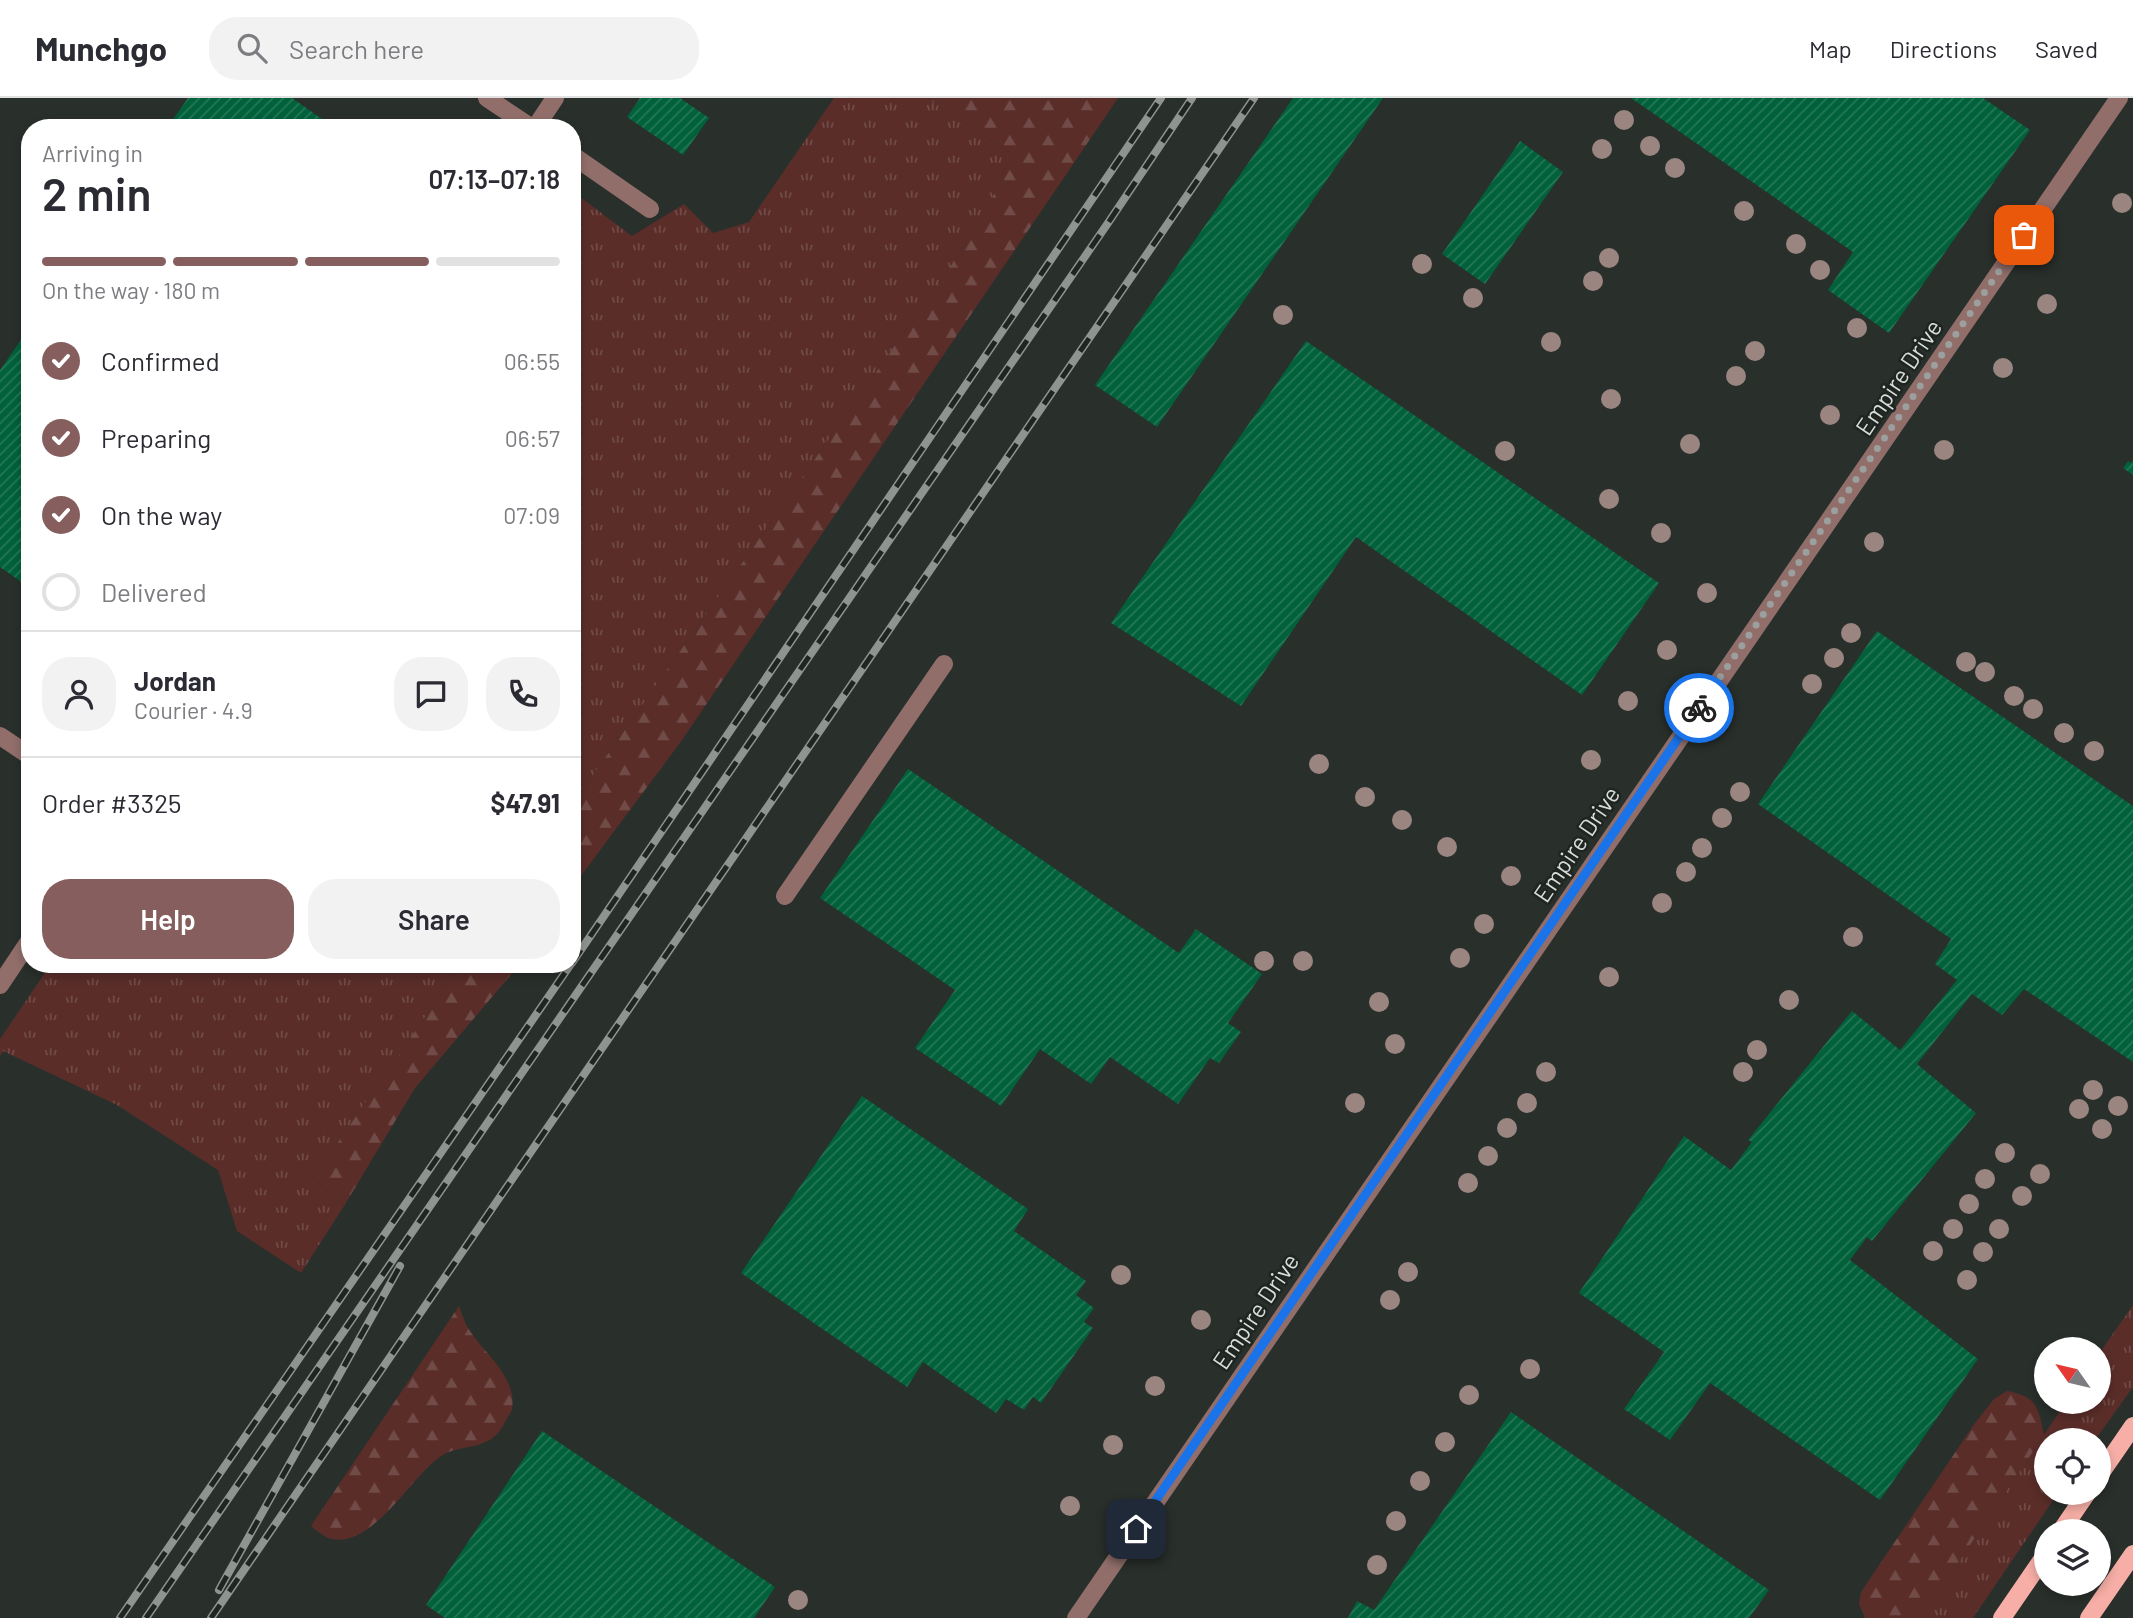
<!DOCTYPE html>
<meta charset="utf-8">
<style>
body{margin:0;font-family:Barlow,sans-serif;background:#f2f2f3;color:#2b2b33;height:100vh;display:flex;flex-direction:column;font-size:26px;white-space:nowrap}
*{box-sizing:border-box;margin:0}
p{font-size:23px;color:#7c7c81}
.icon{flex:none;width:38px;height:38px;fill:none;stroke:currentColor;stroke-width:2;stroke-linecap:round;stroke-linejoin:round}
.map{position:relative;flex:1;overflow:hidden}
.panel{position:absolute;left:21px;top:21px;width:560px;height:854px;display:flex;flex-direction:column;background:#fff;border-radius:28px;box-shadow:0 4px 10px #0003}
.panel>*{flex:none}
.needle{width:46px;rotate:304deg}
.controls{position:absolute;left:2034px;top:1239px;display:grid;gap:14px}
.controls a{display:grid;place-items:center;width:77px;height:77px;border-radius:50%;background:#fff;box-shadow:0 4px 10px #0003;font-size:35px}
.pin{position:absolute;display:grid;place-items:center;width:60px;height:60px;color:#fff;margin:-30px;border-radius:14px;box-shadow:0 4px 10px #0006}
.courier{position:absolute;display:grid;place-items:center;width:70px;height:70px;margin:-35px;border:5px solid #1a73e8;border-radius:50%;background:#fff;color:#222;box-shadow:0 2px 9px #0007}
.overview em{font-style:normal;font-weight:600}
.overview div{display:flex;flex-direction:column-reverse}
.overview{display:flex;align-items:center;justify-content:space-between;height:119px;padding:0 21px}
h1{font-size:46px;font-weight:600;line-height:52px}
.bar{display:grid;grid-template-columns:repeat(4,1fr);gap:10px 7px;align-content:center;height:84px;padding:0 21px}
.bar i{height:9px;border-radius:5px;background:#e1e1e2}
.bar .on{background:#865e5e}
.bar p{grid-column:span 4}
.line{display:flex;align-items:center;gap:18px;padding:0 21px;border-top:2px solid #e1e1e2}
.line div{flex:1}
.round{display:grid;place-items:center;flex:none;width:74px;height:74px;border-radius:28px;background:#f2f2f3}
ol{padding:0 21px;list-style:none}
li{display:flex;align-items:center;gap:21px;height:77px}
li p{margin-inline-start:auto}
li .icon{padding:7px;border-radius:50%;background:#865e5e;color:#fff;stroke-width:4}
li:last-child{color:#7c7c81}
li i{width:38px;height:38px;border:4px solid #e1e1e2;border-radius:50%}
.button{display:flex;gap:14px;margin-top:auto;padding:14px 21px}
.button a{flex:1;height:80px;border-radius:28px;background:#865e5e;color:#fff;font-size:28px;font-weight:600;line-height:80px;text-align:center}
.button a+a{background:#f2f2f3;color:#2b2b33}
header{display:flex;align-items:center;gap:42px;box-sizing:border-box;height:98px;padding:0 35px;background:#fff;border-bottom:2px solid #e1e1e2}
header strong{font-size:33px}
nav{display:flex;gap:38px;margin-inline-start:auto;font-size:24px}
.search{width:490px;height:63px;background:#f2f2f3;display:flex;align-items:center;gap:18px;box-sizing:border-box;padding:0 24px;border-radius:28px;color:#7c7c81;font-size:26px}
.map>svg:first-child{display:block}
.grass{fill:url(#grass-tufts)}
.forest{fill:url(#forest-firs)}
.building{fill:url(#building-hatch)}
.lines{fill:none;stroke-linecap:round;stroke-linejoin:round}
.minor{stroke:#916e6a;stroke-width:18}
.major{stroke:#f6aea6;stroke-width:18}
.rail-casing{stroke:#8f9491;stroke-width:8}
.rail{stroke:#1f2521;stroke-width:5;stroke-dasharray:16;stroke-linecap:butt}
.tree{fill:#9b8580}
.done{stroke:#9b9f9d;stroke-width:7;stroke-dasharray:0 12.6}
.route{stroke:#1a73e8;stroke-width:9}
.labels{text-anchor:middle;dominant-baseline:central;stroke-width:5;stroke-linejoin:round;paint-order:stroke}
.street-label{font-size:24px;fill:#d9dcda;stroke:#1f2521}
</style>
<header>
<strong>Munchgo</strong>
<div class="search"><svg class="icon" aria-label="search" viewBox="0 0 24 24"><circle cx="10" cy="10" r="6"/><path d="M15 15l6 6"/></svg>Search here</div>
<nav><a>Map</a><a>Directions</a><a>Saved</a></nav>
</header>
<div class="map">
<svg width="2133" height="1520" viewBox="0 0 2133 1520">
<defs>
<pattern id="grass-tufts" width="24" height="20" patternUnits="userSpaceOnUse" patternTransform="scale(1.75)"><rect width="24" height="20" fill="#5a2d29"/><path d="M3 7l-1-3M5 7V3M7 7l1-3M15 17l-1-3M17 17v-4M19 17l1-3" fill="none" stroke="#714b47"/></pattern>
<pattern id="forest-firs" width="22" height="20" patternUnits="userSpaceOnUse" patternTransform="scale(1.75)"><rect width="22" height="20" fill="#5a2d29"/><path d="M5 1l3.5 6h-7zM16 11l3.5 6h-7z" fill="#714b47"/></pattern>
<pattern id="building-hatch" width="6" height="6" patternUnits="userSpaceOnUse" patternTransform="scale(1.75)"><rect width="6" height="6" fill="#00613b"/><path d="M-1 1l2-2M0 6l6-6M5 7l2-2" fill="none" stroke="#257757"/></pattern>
</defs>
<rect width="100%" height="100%" fill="#292f2b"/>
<!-- grass -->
<path class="grass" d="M834,0h93l85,56 -26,57 -34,53 -380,541v-614l60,45 52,-32 29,29 36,-11z
M51,866h411l-149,214 31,28 -43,67 -64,-42 -19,-61 -101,-65 -114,-54 -3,5v-17z
M2133,1207v82l-38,53h-49v53h12l-85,125h-52l145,-216h32v-47z"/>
<!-- forest -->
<path class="forest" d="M927,0h191l-436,642 -110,148v-83l380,-541 34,-53 26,-57z
M462,866h58l-105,124 -71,118 -31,-28z
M459,1208c3,8 6,18 11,25 15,23 47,46 42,78 -1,5 -6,10 -8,15 -14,28 -43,19 -63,32 -30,20 -70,96 -113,82 -6,-3 -12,-8 -17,-12z
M2007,1293c30,6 31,15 37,44l-123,183h-56l-6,-14 2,-12 114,-169 19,-24z"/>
<!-- building -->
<path class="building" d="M188,0h104l43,30h-168z
M640,0h40l29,20 -26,37 -56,-38z
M1293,0h90l-226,329 -62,-42z
M1631,0h352l47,32 -141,203 -61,-43 25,-38z
M1520,43l43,31 -78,112 -43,-30z
M30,229v261l-30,-21v-197z
M1306,243l353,242 -77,112 -226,-158 -115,169 -130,-83z
M2133,362v15l-10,-7 5,-7 3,2z
M1877,533l256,175v256l-109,-73 -22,26 -30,-21 -55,70 59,49 -104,128 -5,-4 -17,23 128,99 -98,141 -170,-117 -40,57 -46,-31 40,-57 -85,-59 105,-157 47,34 21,-28 -4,-2 104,-129 48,39 57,-70 -22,-16 16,-25 -193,-135z
M908,671l271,184 17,-24 66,45 -34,49 13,9 -22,31 -9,-5 -32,46 -68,-47 -19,27 -51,-35 -39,57 -86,-58 40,-58 -135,-92z
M862,998l166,113 -14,22 72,50 -10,14 18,13 -10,14 9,6 -52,75 -8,-6 -9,13 -18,-11 -10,14 -73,-51 -16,25 -166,-114z
M1511,1314l258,178 -20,28h-401l9,-17 17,9z
M542,1333l233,156 -21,31h-309l-19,-13z"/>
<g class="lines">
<!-- minor -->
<path class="minor" d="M487,0l45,30
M535,30l20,-30
M572,57l78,54
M0,638l30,20
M785,798l159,-232
M0,887l30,-45
M1076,1520l1043,-1520"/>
<!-- major -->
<path class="major" d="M2098,1379l35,-51
M2061,1433l26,-38
M2002,1520l44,-64
M2089,1520l44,-64"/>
<!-- rail casing -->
<g class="rail-casing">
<path id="rail" d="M572,865l589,-865
M219,1492l181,-324
M120,1520l451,-654
M146,1520l962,-1395 84,-125
M211,1520l1043,-1520"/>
</g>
<!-- rail -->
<use href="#rail" class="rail"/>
</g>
<!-- trees -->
<g class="tree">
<circle cx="1624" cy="22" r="10"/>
<circle cx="1650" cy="48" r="10"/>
<circle cx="1602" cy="51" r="10"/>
<circle cx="1675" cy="70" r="10"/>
<circle cx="2122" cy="105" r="10"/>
<circle cx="1744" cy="113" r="10"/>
<circle cx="1796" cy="146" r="10"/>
<circle cx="1609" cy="160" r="10"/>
<circle cx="1422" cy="166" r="10"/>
<circle cx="1820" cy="172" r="10"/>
<circle cx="1593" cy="183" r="10"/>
<circle cx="1473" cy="200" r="10"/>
<circle cx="2047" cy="206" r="10"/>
<circle cx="1283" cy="217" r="10"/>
<circle cx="1857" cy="230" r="10"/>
<circle cx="1551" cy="244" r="10"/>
<circle cx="1755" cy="253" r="10"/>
<circle cx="2003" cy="270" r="10"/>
<circle cx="1736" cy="278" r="10"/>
<circle cx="1611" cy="301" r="10"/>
<circle cx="1830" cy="317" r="10"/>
<circle cx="1690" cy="346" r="10"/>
<circle cx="1944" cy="352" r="10"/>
<circle cx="1505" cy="353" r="10"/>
<circle cx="1609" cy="401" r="10"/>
<circle cx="1661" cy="435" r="10"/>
<circle cx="1874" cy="444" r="10"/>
<circle cx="1707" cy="495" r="10"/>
<circle cx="1851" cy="535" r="10"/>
<circle cx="1667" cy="552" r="10"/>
<circle cx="1834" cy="560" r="10"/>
<circle cx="1966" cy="564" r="10"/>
<circle cx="1985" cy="574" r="10"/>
<circle cx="1812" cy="586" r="10"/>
<circle cx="2014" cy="598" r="10"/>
<circle cx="1628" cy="603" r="10"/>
<circle cx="2033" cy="611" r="10"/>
<circle cx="2064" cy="635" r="10"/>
<circle cx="2094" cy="653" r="10"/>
<circle cx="1591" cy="662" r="10"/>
<circle cx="1319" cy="666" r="10"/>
<circle cx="1740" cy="694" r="10"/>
<circle cx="1365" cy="699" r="10"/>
<circle cx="1722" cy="720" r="10"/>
<circle cx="1402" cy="722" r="10"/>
<circle cx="1447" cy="749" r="10"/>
<circle cx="1702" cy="750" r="10"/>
<circle cx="1686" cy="774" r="10"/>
<circle cx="1511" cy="778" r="10"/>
<circle cx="1662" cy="805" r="10"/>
<circle cx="1484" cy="826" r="10"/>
<circle cx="1853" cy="839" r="10"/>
<circle cx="1460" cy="860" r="10"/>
<circle cx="1264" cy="863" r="10"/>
<circle cx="1303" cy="863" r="10"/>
<circle cx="1609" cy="879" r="10"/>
<circle cx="1789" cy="902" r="10"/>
<circle cx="1379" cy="904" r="10"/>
<circle cx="1395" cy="946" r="10"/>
<circle cx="1757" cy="952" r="10"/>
<circle cx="1546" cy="974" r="10"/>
<circle cx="1743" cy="974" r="10"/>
<circle cx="2093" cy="992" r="10"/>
<circle cx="1355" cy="1005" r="10"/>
<circle cx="1527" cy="1005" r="10"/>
<circle cx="2118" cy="1008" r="10"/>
<circle cx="2079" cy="1011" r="10"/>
<circle cx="1507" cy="1030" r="10"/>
<circle cx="2102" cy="1031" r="10"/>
<circle cx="2005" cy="1055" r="10"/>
<circle cx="1488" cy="1058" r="10"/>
<circle cx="2040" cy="1076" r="10"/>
<circle cx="1985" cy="1081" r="10"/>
<circle cx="1468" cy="1085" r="10"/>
<circle cx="2022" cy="1098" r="10"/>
<circle cx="1969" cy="1106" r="10"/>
<circle cx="1953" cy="1131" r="10"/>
<circle cx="1999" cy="1131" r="10"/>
<circle cx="1933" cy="1153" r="10"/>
<circle cx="1983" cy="1154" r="10"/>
<circle cx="1408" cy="1174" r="10"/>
<circle cx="1121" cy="1177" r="10"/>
<circle cx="1967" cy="1182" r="10"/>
<circle cx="1390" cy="1202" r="10"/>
<circle cx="1201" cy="1222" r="10"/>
<circle cx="1530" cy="1271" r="10"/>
<circle cx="1155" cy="1288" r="10"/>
<circle cx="1469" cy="1297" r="10"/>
<circle cx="1445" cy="1344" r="10"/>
<circle cx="1113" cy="1347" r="10"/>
<circle cx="1420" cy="1383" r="10"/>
<circle cx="1070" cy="1408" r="10"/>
<circle cx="1396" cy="1423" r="10"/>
<circle cx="1377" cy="1467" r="10"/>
<circle cx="798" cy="1502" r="10"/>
</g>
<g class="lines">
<!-- done -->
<path class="done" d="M1699,610l325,-473"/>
<!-- route -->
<path class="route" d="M1136,1431l563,-821"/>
</g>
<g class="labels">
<!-- street labels -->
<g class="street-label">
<text transform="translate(1898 279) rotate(-56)">Empire Drive</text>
<text transform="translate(1576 746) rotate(-56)">Empire Drive</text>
<text transform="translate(1255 1213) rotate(-56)">Empire Drive</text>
</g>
</g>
</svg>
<div class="controls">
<a><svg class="needle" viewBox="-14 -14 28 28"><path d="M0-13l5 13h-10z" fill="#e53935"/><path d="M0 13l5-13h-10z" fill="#7c7c81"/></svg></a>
<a><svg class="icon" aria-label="locate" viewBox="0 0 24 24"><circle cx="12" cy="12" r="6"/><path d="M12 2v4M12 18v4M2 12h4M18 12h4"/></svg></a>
<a><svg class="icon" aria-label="layers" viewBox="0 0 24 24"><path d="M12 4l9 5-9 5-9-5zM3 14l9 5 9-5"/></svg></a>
</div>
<div class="pin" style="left:2024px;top:137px;background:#ea580c"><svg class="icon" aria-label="bag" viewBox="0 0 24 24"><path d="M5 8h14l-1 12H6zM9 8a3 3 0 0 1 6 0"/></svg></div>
<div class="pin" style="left:1136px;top:1431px;background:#1f2937"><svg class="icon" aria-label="home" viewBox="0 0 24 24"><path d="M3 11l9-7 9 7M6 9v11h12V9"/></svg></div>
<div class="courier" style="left:1699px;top:610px"><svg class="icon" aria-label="bike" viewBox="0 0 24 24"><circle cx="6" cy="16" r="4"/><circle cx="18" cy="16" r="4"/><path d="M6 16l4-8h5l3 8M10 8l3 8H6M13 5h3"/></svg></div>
<section class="panel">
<div class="overview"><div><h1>2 min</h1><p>Arriving in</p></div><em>07:13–07:18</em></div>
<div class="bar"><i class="on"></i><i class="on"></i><i class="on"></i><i></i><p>On the way · 180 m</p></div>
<ol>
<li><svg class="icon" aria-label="check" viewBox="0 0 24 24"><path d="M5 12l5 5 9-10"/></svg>Confirmed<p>06:55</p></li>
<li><svg class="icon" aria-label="check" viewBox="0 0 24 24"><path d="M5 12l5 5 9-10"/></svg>Preparing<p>06:57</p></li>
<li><svg class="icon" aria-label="check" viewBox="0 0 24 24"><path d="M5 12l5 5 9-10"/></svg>On the way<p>07:09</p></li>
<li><i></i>Delivered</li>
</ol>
<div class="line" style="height:126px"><a class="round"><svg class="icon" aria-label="person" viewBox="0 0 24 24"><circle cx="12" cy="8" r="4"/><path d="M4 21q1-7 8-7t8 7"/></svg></a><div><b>Jordan</b><p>Courier · 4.9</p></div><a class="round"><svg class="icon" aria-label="chat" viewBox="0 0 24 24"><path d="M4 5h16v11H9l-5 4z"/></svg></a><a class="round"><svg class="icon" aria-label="phone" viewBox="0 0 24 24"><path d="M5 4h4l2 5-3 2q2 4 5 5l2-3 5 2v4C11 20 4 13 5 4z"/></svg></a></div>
<div class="line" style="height:91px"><div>Order #3325</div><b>$47.91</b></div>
<div class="button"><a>Help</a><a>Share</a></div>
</section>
</div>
